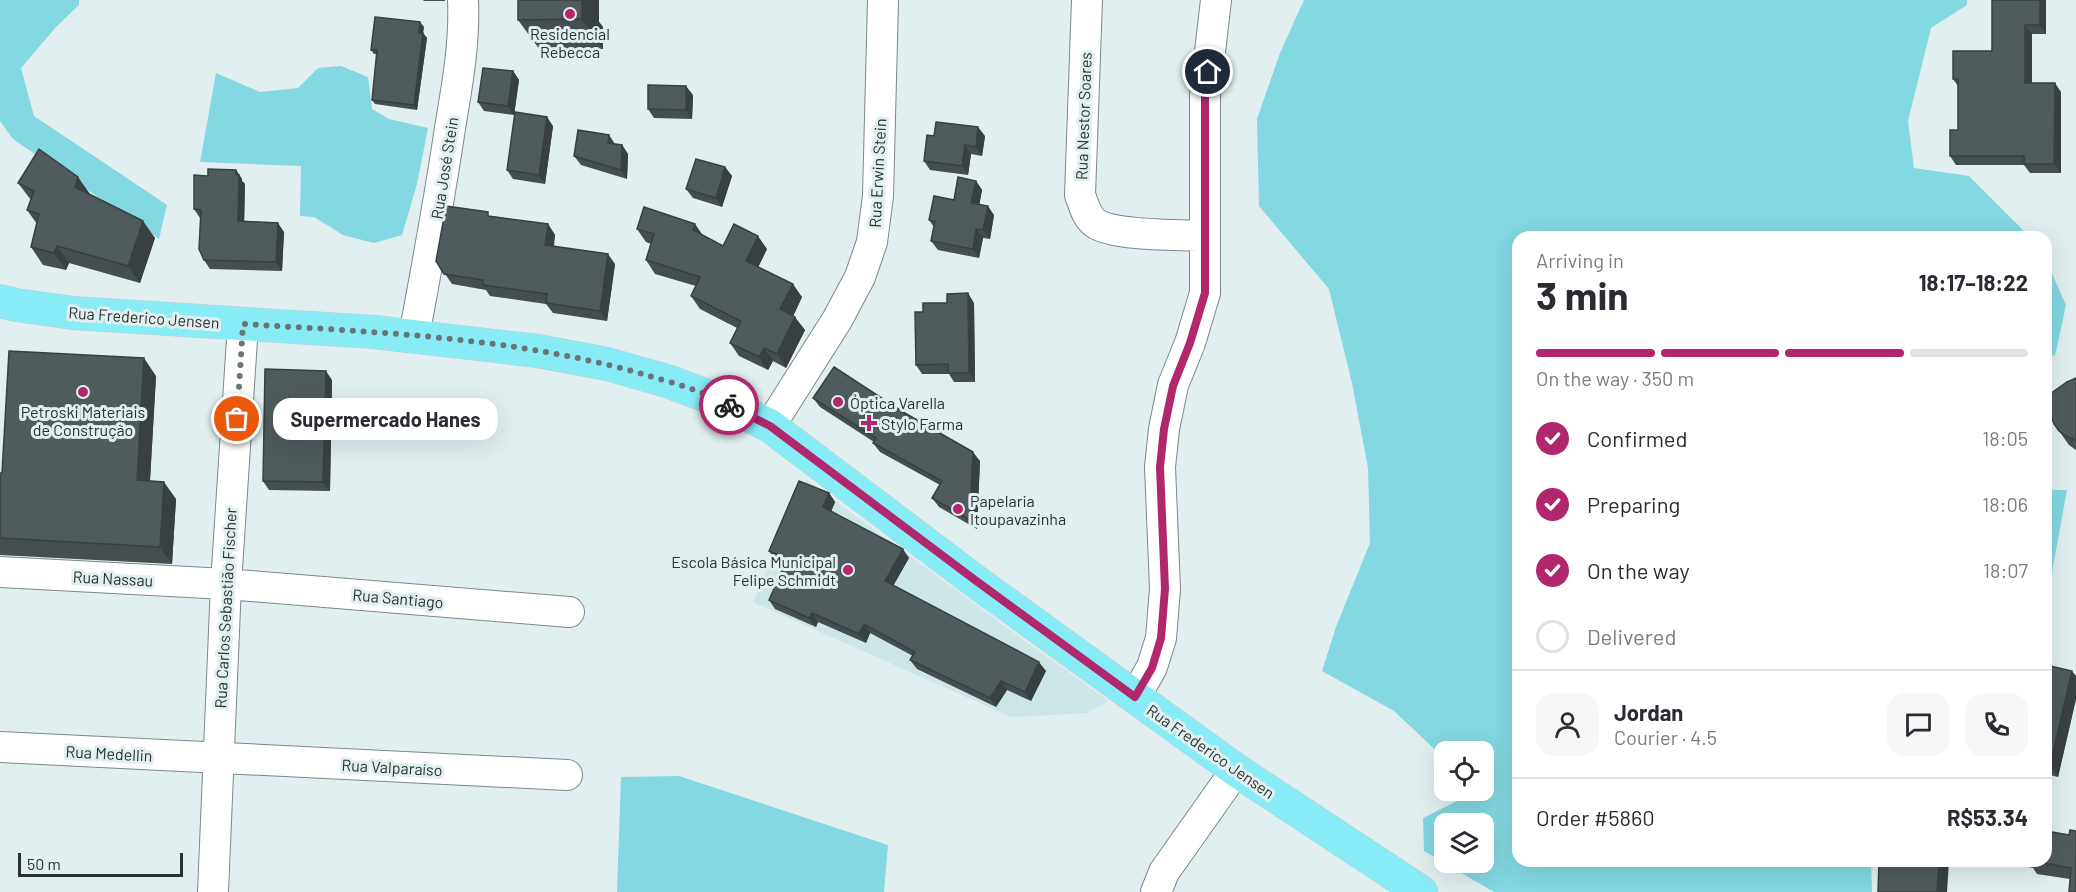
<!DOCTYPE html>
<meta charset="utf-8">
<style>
body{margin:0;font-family:Barlow,sans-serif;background:#f7f7f7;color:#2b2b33;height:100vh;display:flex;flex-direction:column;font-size:22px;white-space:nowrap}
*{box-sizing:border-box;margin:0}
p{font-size:20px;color:#7c7c81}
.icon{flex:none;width:33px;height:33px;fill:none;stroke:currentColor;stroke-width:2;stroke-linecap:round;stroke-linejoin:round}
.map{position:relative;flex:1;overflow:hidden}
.sheet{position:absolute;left:1512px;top:231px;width:540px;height:636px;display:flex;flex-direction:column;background:#fff;border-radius:18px;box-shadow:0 6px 24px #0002}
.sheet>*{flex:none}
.fabs{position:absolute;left:1434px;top:741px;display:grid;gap:12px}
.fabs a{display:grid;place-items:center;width:60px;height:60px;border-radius:12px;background:#fff;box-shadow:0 6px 24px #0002;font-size:30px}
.scale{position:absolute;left:18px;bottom:15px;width:165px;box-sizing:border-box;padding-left:6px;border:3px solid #2c3131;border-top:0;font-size:16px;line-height:21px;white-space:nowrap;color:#2c3131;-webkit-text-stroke:4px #e1eff0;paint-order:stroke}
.pin{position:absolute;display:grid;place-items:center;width:51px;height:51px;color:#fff;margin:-26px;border:3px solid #fff;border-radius:50%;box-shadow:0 2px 6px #0007}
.courier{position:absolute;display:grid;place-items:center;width:60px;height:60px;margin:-30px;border:4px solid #b0286b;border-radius:50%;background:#fff;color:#222;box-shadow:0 2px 8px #0007}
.bubble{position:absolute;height:42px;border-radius:18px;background:#fff;box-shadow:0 6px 24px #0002;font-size:20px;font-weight:700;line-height:42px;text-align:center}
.head em{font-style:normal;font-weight:700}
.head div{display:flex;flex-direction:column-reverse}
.head{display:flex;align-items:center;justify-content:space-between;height:102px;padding:0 24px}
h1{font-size:39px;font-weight:700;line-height:45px}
.bar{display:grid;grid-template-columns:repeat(4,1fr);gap:9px 6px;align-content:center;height:72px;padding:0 24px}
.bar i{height:8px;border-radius:4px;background:#e1e1e2}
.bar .current{background:#b0286b}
.bar p{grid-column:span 4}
.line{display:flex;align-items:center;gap:15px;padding:0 24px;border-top:2px solid #e1e1e2}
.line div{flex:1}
.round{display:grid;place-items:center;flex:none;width:63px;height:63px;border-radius:18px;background:#f7f7f7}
ol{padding:0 24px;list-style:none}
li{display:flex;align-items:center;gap:18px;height:66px}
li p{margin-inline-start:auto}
li .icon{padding:6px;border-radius:50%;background:#b0286b;color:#fff;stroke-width:4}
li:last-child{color:#7c7c81}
li i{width:33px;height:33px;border:3px solid #e1e1e2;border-radius:50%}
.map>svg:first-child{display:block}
.built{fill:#cee5e8}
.green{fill:#83d8e2;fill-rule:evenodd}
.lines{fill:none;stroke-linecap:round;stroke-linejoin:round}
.minor-casing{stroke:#7c8889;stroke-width:32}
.major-casing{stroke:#c8c9c9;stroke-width:34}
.minor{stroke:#fff;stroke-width:30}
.major{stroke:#88ecf7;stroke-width:33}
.wall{fill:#454e50}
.shaded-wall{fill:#384041}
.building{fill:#505b5d;stroke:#384041;stroke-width:1.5}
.done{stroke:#6b7474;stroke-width:6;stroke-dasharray:0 10.8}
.route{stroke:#b0286b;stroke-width:8}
.poi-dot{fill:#b0286b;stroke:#e1eff0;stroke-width:2}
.labels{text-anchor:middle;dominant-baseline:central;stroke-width:6;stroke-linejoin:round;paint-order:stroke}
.poi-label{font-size:16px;fill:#2c3131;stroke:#e1eff0;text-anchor:start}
.street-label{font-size:16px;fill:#2c3131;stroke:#e1eff0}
</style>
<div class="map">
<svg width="2076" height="892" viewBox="0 0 2076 892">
<rect width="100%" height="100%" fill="#e1eff0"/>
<!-- built -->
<path class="built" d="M807,480l217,160 85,61 -22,12 -76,4 -258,-115z"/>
<!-- green -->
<path class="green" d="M0,0h79v5l-23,22 -35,41 13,48 133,89 -8,34 -146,-100 -13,-18z
M1304,0h663v5l-36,23 -23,93 6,47 55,8 61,61h-512v624h353l1,31h-378l-70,-41 -1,-33 36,-18 -1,-9 26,-1v-38h-40v6l-50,-47 -72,-40 14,-44 34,-84 -2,-75 -16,-85 -23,-94 -70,-83 -2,-87 23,-66zM1444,824h40v38h-40z
M341,66l27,11 4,32 17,10 39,9 -11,56 -15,51 -28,8 -31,-8 -29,-18 -14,-1 1,-50 -101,-4 16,-89 44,19 38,-4 20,-20z
M2046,260l20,45 -11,51 -9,-4z
M2046,490h21l-18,99 -3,28z
M679,776l209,69 -4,47h-267l4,-115z"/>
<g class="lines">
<!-- minor casing -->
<g class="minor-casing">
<path id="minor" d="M1087,0l-7,195c4,10 6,21 15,28 18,13 86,12 110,13
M414,336c13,-70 26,-139 36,-208 7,-42 15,-85 13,-128
M770,426l67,-106 23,-43 12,-35 6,-46 5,-196
M0,572l226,12 343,28
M1135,697l17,-30 9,-29 4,-49 -5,-122 4,-38 9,-44 17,-42 15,-50v-198l11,-95
M0,747l567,28
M213,892l13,-308 17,-260
M1156,892l8,-20 72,-102"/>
</g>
<!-- major casing -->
<g class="major-casing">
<path id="major" d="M0,301l16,4 57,8 301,19 164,19 69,13 60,17 54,20 49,25 205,155 261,189 185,122"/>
</g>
<!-- minor -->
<use href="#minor" class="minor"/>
<!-- major -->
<use href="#major" class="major"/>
</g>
<!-- wall -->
<path class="wall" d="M423,0h22v1h-21z
M518,0h81v22l4,5v22l-63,1 -22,-30z
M2046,0v34h-14v49l29,9v81h-31l-6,-8h-68l-6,-9 8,-26v-44l-5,-7 39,-28z
M424,27l-1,6 4,5 -10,72 -42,-6 -3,-4 5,-46h-3l-3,-4z
M513,71l6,9 -5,35 -30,-4 -6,-9z
M693,95l-1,24 -38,-1 -6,-9z
M553,126l-8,58 -32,-5 -6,-9z
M934,136h51l-3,20 -11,-2 -3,21 -38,-5 -6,-9z
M615,144l7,1 6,9 -1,25 -46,-14 -7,-9z
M725,167l7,9 -10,31 -29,-9 -7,-9z
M236,170l6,9v2l3,3 -1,37 40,11 -2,39 -72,-2 -6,-9 -3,-42h-1l-6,-9 14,-33z
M976,181l6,9 -3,15 15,10 -4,24 -7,-1 -4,20 -41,-8 -7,-9 3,-14 -5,-7z
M18,183l72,11v1l65,43 -15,45 -71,-20 -3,7 -23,-5 -12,-18 6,-23 -10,-14 4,-10z
M491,216l57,8 7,11 -1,11 61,18 -8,57 -54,-8 -7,-9 -56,-8 -4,-6 -34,-6 -16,-23z
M637,229l67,7 19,10 44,3 -9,18 44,30 -9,19 12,14 -19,38 -13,-7 -5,9 -29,-14 -9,-13 7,-15 -37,-19 -9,-13 5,-10 -41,-12 -9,-14 5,-16 -5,-2z
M974,303l1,79h-21l-5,-8h-27l-6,-9 7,-53z
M156,376l-6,105 26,18 -4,65 -172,-9v-82h2z
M2076,378v72l-7,-5 -15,-21z
M332,380l-2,111 -61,-1 -6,-9z
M813,398l90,14 77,49 -3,68 -38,-22 -7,-9 8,-13 -60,-33 -7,-9 1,-1 -54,-35z
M829,493l6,9 -4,10 78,46 -16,27 153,86 -15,30 -24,-11 -11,17 -79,-38 -7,-9 3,-4 -43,-23 -4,10 -48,-21 -2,5 -41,-18 -6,-9 16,-36 -10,-4 -6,-9z
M2046,665l30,11v23l-18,78 -12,-3z
M2076,831l-6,48 -33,-5 -4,-6 -17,-4 -2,-3h32l23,-26z"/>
<!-- shaded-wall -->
<path class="shaded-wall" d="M580,0h19v22l4,5v22l-21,-30z
M2040,0h6v34l-6,-9z
M420,22l4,5 -2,10 -3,-4z
M2025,25l7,9v58l-7,-9z
M423,33l4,5 -10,72 -3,-5z
M513,71l6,9 -5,35 -6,-9z
M2055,83l6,9v81l-7,-9z
M686,86l7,9 -1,24 -6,-9z
M547,117l6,9 -8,58 -6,-9z
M978,127l7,9 -3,20 -6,-9z
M609,135l6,9 -7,-1z
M622,145l6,9 -1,25 -6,-9z
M965,145l6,9 -3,21 -6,-9z
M725,167l7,9 -10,31 -6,-9z
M236,170l6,9v2l3,3 -1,46 -6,-9z
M78,177l12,17 -3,10 -12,-17z
M976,181l6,9 -4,22 -7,-9z
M988,206l6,9 -4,24 -7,-9z
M143,221l12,17 -15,45 -12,-17z
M278,223l6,9 -2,39 -6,-9z
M548,224l7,11 -3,20 -7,-10z
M695,224l9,13 -11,-7z
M976,229l7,9 -4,20 -6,-9z
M758,236l9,13 -12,25 -9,-13z
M57,246l12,17 -3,7 -12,-17z
M608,254l7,10 -8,57 -7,-10z
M793,284l9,13 -12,26 -10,-14z
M968,293l6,10 1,79 -6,-9z
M795,317l10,13 -19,38 -9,-14z
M764,348l9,13 -5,9 -9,-13z
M144,358l12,18 -7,121 -12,-17z
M2046,367l3,5 -3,24z
M326,371l6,9 -2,111 -7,-9z
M973,452l7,9 -3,68 -7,-9z
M164,482l12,17 -4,65 -12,-17z
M829,493l6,9 -6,14 -6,-9z
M903,549l6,9 -18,32 -6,-9z
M812,613l6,9 -2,5 -7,-9z
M864,624l6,9 -4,10 -7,-9z
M1039,662l7,9 -15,30 -6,-9z
M2072,671l4,5v23l-18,78 -8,-12z
M1001,681l6,9 -11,17 -6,-9z
M1939,861h10l-2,31h-10z"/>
<!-- building -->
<path class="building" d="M518,0h64v19l-64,1z
M1992,0h48v25h-15v58h30l-1,81h-30v-8h-74v-26h8v-51h-5v-28h39z
M375,17l45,5 -1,11h4l-9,72 -42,-5 5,-50h-6z
M483,68l30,3 -5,35 -30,-4z
M648,85l38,1v24l-38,-1z
M515,112l32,5 -8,58 -32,-5z
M936,122l42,5 -2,20 -11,-2 -3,21 -38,-5 3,-26 7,1z
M578,130l31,5 -1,8 14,2 -1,25 -47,-14z
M39,149l39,28 -3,10 68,34 -15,45 -71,-20 -3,7 -23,-6 8,-33 -12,-4 7,-19 -16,-8z
M696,159l29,8 -9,31 -30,-9z
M208,169l28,1v5h3l-1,46 40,2 -2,39 -72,-2 -5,-11 2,-39 -7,-1v-34l14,1z
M958,177l18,4 -5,22 17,3 -5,24 -7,-1 -3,20 -42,-8 4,-20 -6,-1 5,-24 20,4z
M446,206l42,6v4l60,8 -3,21 63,9 -8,57 -54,-8 1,-9 -64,-9v-5l-39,-6 -8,-13z
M644,207l51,17 -2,6 30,16 11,-22 24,12 -12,25 47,23 -13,25 15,8 -18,37 -13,-6 -5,9 -29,-14 11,-22 -50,-25 9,-19 -54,-17 8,-26 -17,-5z
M968,293l1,80h-21v-9l-32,1 -1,-53h8v-9h24v-9z
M9,351l135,7 -7,122 27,2 -4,65 -160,-9v-65h2z
M834,367l69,45 70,40 -3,68 -38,-22 10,-17 -69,-38 3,-5 -63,-40z
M265,369l61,2 -3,111 -60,-1z
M2076,378v62l-8,-3 -9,-6 -5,-7 -8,-22v-5l21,-15z
M799,481l30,12 -6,14 80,42 -18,32 154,81 -14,30 -24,-11 -11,17 -80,-38 5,-8 -51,-28 -5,10 -47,-21 -3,5 -40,-18 18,-41 -18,-8z
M2046,665l26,6 -22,94 -4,-1z
M2070,830l6,1v61h-7l2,-24 -38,-7h13v-30l23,4z
M1879,861h60l-2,31h-59z"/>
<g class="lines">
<!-- done -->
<path class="done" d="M237,419l6,-95c132,8 268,13 396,49 30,9 63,17 90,32"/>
<!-- route -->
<path class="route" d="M729,405l41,21 205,154 160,117 17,-29 9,-30 4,-49 -5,-122 4,-38 9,-43 17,-43 15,-50v-198l3,-23"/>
</g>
<!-- markers -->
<g class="poi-dot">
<circle cx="570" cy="14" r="6"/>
<circle cx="83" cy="392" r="6"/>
<circle cx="838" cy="402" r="6"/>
<path d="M866 414h6v6h6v6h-6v6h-6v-6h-6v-6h6z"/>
<circle cx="958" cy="509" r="6"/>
<circle cx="848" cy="570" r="6"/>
</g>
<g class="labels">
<!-- poi labels -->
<g class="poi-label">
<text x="570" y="33" text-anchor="middle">Residencial<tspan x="570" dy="18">Rebecca</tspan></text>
<text x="850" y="402">Óptica Varella</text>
<text x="83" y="411" text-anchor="middle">Petroski Materiais<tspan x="83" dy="18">de Construção</tspan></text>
<text x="881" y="423">Stylo Farma</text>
<text x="970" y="500">Papelaria<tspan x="970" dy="18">Itoupavazinha</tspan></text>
<text x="836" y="561" text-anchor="end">Escola Básica Municipal<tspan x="836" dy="18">Felipe Schmidt</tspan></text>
</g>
<!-- street labels -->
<g class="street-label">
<text transform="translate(1083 116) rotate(-88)">Rua Nestor Soares</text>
<text transform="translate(444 168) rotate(-81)">Rua José Stein</text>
<text transform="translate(877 173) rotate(-87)">Rua Erwin Stein</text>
<text transform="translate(144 317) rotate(4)">Rua Frederico Jensen</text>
<text transform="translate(113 578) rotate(3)">Rua Nassau</text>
<text transform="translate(398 598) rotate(5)">Rua Santiago</text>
<text transform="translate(225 608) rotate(-87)">Rua Carlos Sebastião Fischer</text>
<text transform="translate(1211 751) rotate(35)">Rua Frederico Jensen</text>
<text transform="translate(109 753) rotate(3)">Rua Medellin</text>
<text transform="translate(392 767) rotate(3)">Rua Valparaíso</text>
</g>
</g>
</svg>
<div class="fabs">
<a><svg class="icon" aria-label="locate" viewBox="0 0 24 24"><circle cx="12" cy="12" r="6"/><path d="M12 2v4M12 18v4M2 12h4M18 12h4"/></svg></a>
<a><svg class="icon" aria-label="layers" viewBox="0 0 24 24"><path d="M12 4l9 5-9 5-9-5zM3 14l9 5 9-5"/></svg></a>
</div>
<div class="scale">50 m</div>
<div class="pin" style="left:237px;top:419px;background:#ea580c"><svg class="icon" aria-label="bag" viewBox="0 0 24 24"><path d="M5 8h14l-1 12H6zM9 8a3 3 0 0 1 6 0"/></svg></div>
<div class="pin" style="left:1208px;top:72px;background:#1f2937"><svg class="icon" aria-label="home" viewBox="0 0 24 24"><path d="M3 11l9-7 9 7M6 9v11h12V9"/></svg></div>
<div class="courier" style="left:729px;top:405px"><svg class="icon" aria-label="bike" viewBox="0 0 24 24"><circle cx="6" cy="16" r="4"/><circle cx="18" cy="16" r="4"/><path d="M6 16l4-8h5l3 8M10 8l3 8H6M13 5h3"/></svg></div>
<div class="bubble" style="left:273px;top:398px;width:225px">Supermercado Hanes</div>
<section class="sheet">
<div class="head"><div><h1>3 min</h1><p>Arriving in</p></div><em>18:17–18:22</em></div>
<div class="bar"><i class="current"></i><i class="current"></i><i class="current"></i><i></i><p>On the way · 350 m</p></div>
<ol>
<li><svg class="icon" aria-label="check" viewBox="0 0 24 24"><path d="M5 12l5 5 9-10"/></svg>Confirmed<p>18:05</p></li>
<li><svg class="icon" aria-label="check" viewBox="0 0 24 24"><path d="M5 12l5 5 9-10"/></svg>Preparing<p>18:06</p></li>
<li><svg class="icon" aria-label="check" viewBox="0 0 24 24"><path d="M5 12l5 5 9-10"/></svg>On the way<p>18:07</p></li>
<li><i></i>Delivered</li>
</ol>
<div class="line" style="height:108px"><a class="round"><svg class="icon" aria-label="person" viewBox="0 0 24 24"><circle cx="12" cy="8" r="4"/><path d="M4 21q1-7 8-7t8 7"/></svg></a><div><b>Jordan</b><p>Courier · 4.5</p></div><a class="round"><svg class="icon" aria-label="chat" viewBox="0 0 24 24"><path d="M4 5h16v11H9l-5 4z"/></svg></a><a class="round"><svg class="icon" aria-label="phone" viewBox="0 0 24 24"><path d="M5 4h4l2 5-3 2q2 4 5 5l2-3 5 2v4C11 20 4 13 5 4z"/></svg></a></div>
<div class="line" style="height:78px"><div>Order #5860</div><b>R$53.34</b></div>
</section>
</div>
